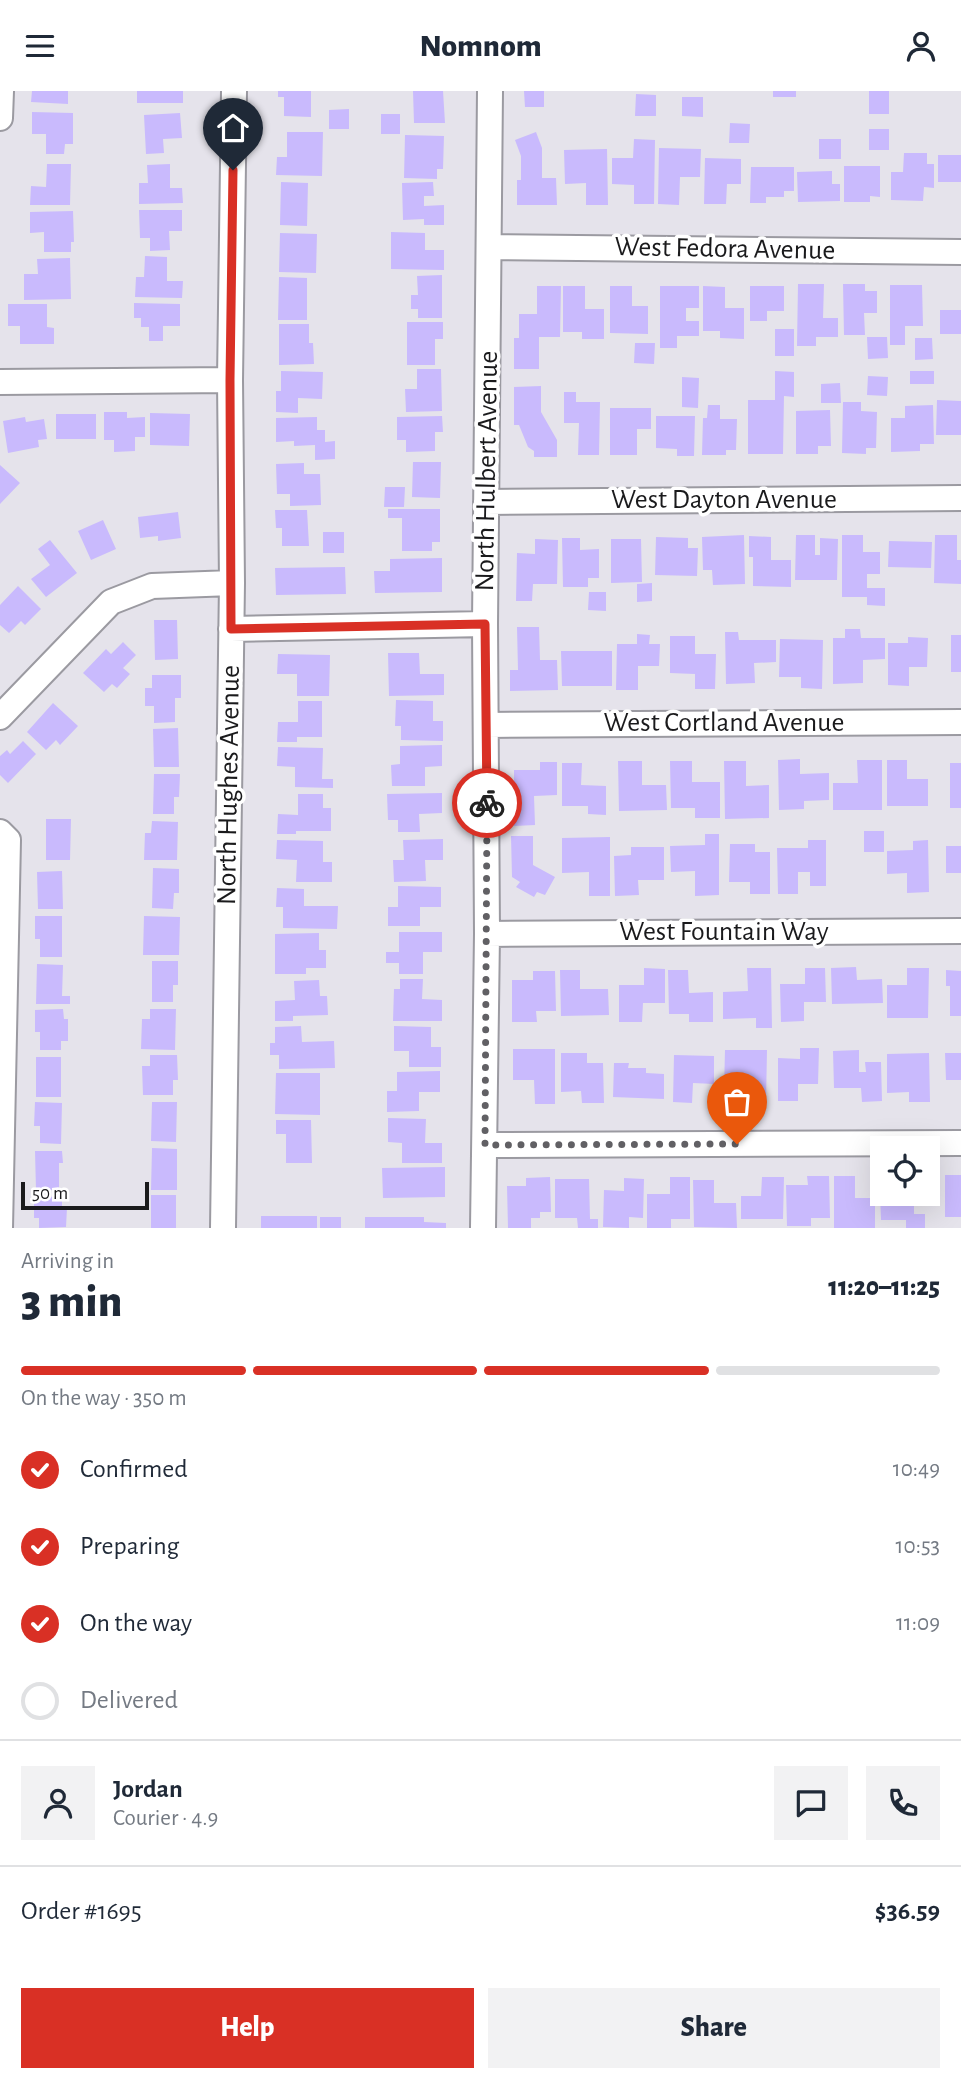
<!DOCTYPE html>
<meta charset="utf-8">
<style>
body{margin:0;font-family:"Alegreya Sans",sans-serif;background:#f2f2f3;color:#1f2937;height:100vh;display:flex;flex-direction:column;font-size:26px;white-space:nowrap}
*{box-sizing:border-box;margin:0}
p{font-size:23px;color:#747a83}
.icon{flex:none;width:38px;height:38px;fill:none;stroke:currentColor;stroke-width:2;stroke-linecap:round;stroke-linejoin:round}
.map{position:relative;height:1137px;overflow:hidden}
.sheet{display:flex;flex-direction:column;background:#fff;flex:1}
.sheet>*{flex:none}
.fabs{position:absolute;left:870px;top:1045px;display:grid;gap:14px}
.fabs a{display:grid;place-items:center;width:70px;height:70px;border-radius:0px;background:#fff;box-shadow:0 7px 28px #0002;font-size:35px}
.scale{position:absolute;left:21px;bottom:18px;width:128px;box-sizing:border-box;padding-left:7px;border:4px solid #1a1a1c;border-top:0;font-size:19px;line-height:24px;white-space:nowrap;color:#1a1a1c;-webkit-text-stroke:5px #fff;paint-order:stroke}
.pin{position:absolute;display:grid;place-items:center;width:60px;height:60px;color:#fff;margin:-72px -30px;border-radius:50% 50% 50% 0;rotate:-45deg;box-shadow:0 0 7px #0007}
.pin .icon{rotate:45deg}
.courier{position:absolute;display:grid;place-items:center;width:70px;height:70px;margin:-35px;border:5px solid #d93025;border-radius:50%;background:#fff;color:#222;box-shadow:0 2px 9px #0007}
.overview em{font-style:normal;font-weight:800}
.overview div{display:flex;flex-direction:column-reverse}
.overview{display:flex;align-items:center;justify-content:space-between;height:119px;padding:0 21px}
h1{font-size:46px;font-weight:800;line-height:52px}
.bar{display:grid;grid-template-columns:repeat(4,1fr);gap:10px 7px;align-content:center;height:84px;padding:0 21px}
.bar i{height:9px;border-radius:5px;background:#e0e1e3}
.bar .current{background:#d93025}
.bar p{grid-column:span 4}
.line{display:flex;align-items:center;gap:18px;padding:0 21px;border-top:2px solid #e0e1e3}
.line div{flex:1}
.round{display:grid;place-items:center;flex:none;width:74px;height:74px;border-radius:0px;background:#f2f2f3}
ol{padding:0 21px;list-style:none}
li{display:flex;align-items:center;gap:21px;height:77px}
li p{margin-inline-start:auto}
li .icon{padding:7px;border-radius:50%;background:#d93025;color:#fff;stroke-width:4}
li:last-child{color:#747a83}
li i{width:38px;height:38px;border:4px solid #e0e1e3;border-radius:50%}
.button{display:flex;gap:14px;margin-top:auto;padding:14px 21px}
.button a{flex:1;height:80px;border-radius:0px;background:#d93025;color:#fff;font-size:28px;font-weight:800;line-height:80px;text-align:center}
.button a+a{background:#f2f2f3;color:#1f2937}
header{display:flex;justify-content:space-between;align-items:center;height:91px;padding:0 21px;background:#fff;font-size:32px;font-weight:800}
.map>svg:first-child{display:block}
.building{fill:#c9bafd}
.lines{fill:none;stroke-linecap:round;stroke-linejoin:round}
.minor-casing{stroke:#9b9aa1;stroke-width:28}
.minor{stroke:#fff;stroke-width:24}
.done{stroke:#616064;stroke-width:7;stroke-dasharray:0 12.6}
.route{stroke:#d93025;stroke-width:9}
.labels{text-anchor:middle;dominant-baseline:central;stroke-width:7;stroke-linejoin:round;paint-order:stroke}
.street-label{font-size:28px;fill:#1a1a1c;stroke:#fff}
</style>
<header><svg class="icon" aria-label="menu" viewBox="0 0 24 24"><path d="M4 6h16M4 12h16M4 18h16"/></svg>Nomnom<svg class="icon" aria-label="person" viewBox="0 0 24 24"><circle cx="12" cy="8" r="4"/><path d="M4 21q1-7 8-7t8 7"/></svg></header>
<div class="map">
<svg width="961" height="1137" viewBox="0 0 961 1137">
<rect width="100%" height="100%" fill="#e5e3eb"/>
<!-- building -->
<path class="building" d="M32,0h36v13l-37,-2z
M137,0h46v12h-46z
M278,0h33v26l-27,-1v-19h-6z
M413,0h30l2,32h-31z
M524,0h20v16h-19z
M773,0h23v6h-23z
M869,0h20v23h-20z
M636,3l20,1v21h-21z
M682,6h21v20l-21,-1z
M349,18v20h-20v-19z
M32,21l41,1v31h-8l-1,10h-18v-20h-14z
M180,22l2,25 -19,1 1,14 -18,1 -2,-39z
M381,23h19v20h-19z
M730,32l20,1 -1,19h-20z
M869,38h20v21h-20z
M287,41h36l-1,44 -46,-1 1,-18h10z
M536,41l6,16v30h14l1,27h-40v-25h4v-24l-6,-16z
M405,44l39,1 -1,33h-6v10l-33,-1z
M634,48l21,1 -1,64h-20v-19l-22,-1v-26h21z
M819,48h22v20h-22z
M659,57l42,1 -1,28h-20l-1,28 -21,-1z
M607,58l1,56h-22v-22l-21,1 -1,-34z
M904,62h23v11h7v24l-10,-1 -1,14 -32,-1v-28h12z
M938,64h23v27h-23z
M705,67l36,1v25h-14l-1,20h-22z
M47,73h24l-1,41h-40l1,-19 15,1z
M170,73v24h12l1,15 -44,1v-21h9l-1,-18z
M844,75h36v31l-10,-1v6h-26z
M751,76h43v24h-10v6h-18v6h-16z
M832,80v13h8v17l-42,1 -1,-30z
M281,91l27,1 -1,43 -27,-1z
M433,91l1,14h-10v10l20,-1v20h-20v-6l-21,1 -1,-37z
M139,119h43v21h-13l1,19 -20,1v-13h-10z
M73,120l1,31h-3v10h-27v-20l-14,1v-21z
M391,141l34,1v17h19v20l-53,-1z
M280,142l37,1 -1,39 -37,-1z
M145,165l22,1v24h16l-1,17 -47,-1 1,-20h8z
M70,167l1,41 -47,1v-26h14l-1,-15z
M442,184v43h-24v-9h-7v-14h7l-1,-19z
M279,186l28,1v42h-29z
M798,193h26l-1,34h15v19h-22v9h-19z
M843,193h22v7h12v22h-13l1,22h-21z
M890,194h32l1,41h-18v19h-15z
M537,195h24l-1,51h-21v32h-25v-31h5v-24h18z
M563,195h22v23h19v30h-22v-7h-19z
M610,195h22v20h16v28l-38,-1z
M660,195h39v22h-13v13h13v15h-22v12h-17z
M703,195l22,1v21h19v31l-24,-1v-7h-17z
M750,195h34v25h-17v10h-17z
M134,212l46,1v22h-17v15h-14v-14h-8v-9h-7z
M8,213h39v23l7,1v16h-34v-18h-12z
M940,219h21v24h-21z
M407,231h36v17h-8v26h-28z
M279,233h30v19h4l1,21 -35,1z
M775,238h19v27h-19z
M867,246h20l1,21 -20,1z
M915,247h17l1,21 -18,1z
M635,252h20l-1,21 -20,-1z
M417,278h24l1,42 -36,1 -1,-23h12z
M281,280l42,1 -1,27 -24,-1v15l-22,-1v-21h5z
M775,280l19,1v25l-10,-1 -1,58h-35v-54h27z
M910,280h24v13h-24z
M868,285l20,1 -1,19 -20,-1z
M682,286l17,1 -1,30 -16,-1z
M840,292l1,20h-20v-19z
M541,295v26l16,28v17h-23v-6l-6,-4 -9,-22h-5v-38z
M564,301h12v10h24l-1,53h-21l1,-32h-15z
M937,309l24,1v34h-25z
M843,311h18v9l16,1 -1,36h-10v6l-24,-1z
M708,314h12v14h17l-1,31h-10v5h-24l1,-37h4z
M933,314l1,39h-14v7l-29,1v-34h14v-12z
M610,317h41v21h-14v26h-27z
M830,319l1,36h-13v8h-22v-43z
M104,321h23v6l18,-1v20h-10v14l-21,1v-12h-10z
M150,322l40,1 -1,32 -39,-1z
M56,323h40v25h-40z
M442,325l1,16h-8v19l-29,1v-12h-9v-23z
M656,325h39l-1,40h-17v-7l-21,-1z
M25,326l1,5 18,-3 3,20 -9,1 1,7 -31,6 -5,-32z
M317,326v13h8v12l10,-1v18l-20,1v-15l-21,1v-5l-18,1v-24z
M413,371h28l-1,36 -28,-1z
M304,372v11h16l1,31 -31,1v-12h-13l-1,-30z
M0,374l20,18 -20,21z
M385,396h20l-1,20h-20z
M388,418h52v33h-8v9h-30v-33h-14z
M275,419h32l2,36h-27v-18h-6z
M178,421l3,26 -23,3v-5l-18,2 -2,-21z
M103,429l13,29 -25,11 -13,-29z
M323,441h21v21h-21z
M744,444l1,49 -32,1 -1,-15h-9l-1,-33z
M796,444h19v20h5v-17l18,1 -1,41h-42z
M842,444h21v17h17v22h-13v14h18v18l-18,-1v-8h-25z
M935,444h22v25h4v24l-27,-1z
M749,445l22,1v23h20v27l-38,-1v-29h-4z
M656,446l32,1v10h10l-1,28 -42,-1z
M562,447h18v12l19,-1v29h-11v9h-25z
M535,448l23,1 -1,44h-24l-1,17h-16l1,-48 18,1z
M611,448h30l1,43 -31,1z
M50,449l27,33 -31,24 -15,-18 19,-14 -12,-16z
M889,450l43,1 -1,26 -43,-1z
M442,467v34l-67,1 -1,-22h16v-12z
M345,476l1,27 -70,1 -1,-27z
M652,492v18l-15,1v-18z
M18,495l23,23 -16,16 -4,-4 -12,12 -9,-8v-20z
M589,501h17v19l-18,-1z
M154,529h23l1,39 -23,1z
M517,536h22l1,33h17l1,30 -48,1v-21h8z
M845,538h15l1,9h24v21l-22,1v23l-30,1v-46h12z
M725,541h13l1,8h37v22l-22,1 1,20 -29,1z
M637,543l13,1 -1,9h11l-1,22h-21v24h-22l1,-46h20z
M951,544h10v37h-10z
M670,545h25v18h21l-1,35h-20v-15l-25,-1z
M908,546l20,1 -1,29h-18v19l-21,-1v-42h20z
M780,548l43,1 -1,49 -21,-1v-11h-22z
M123,551l13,13 -13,13 7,6 -13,14 -5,-4 -8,8 -21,-19 23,-24 5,5z
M561,560h51v35h-50z
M388,562h31l1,21h24v21l-55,1z
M278,563l52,1 -1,41h-32v-22h-20z
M152,584h29v23h-6v24l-21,1v-17h-9v-18h7z
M396,609l37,1v20h10v20l-42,-1v-14h-6z
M298,610h24v36h-25v5h-20l1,-20h20z
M53,612l25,23 -18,19 -4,-5 -10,10 -19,-18z
M178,637l1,39h-25l-1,-38z
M23,650l13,13 -28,29 -8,-8v-19l7,-6 3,4z
M442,654v21l-17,1v19h-33l-1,-21 9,-1v-18z
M278,656l45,1 -1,31h11v9l-38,-1v-20l-18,-1z
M800,668v15l29,-1v27l-25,1v8l-25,1 -1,-50z
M857,669h25v50h-49v-27h25z
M887,669h20v19h21v27h-41z
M618,670h24v24h24l1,25 -48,1z
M670,670h22v21h28v36h-25v-10h-24z
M724,670h22v25l23,-1v33l-44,1z
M540,671h17v33l-23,1 1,29 -21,1v-56h26z
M562,672h20l-1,22 25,1v29l-18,-1v-8h-26z
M950,672h11v45h-11z
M154,683h26l-1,23h-5v17h-21z
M442,702v20l-23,1 1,18h-22v-12h-10l-1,-26z
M298,703h25v14h8v23h-35v3h-19l1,-20 20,1z
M46,728h25l-1,41h-24z
M152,730l26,1 -1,38h-33l1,-27h6z
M864,740h20v21h-20z
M705,743h14v61l-24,1v-25l-24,1 -1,-26 35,-1z
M511,745h22v29l22,12 -10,18 -8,-3 -3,5 -18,-10 4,-5 -8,-5z
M610,746v59h-21v-24l-27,1v-35z
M443,748v21h-18l1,21 -32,1 -1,-22h11l-1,-20z
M277,749l46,1v21h9v20h-36l1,-22 -21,-1z
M808,749h18v46h-16v-14h-12v22h-20l-1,-46h31z
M928,749l1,52 -22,1v-20l-20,1v-23l26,-1v-9z
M730,753h25v8h15v42h-20v-12h-21z
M946,755h15v27h-15z
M631,756h33v33h-26l1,15 -24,1 -1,-40 17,-1z
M153,777l26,1v24h-5l-1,16 -21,-1z
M62,780l1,38h-25l-1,-37z
M398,795l43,1v20h-21v19h-32v-19h10z
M277,797l27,1v17h34l-1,23 -54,-1v-21h-7z
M35,825h27v41h-22v-18h-5z
M144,825l36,1 -1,38h-36z
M399,841h43v20h-19v22h-24v-11h-13v-11h13z
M319,842v17h7v18h-20v6h-31v-40z
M152,870h26v24h-5v17h-21z
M37,873l26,1 -1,31h8v8h-34z
M856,876l1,13 25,-1 1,24 -51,1 -1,-36z
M644,877l21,1v34h-22l-1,19h-23v-37h25z
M747,877h24l1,60h-16v-10l-33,1v-27l25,-1z
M805,877h20l1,34h-22v19l-23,1 -1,-38h25z
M907,877h22l-1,50h-41v-33h20z
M560,879h20v19h28l1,26 -48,1z
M668,879h20l1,23 24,-1v30h-24v-8h-20z
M946,879l15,1v45h-11v-30h-4z
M533,880h22l1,40h-20l1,11h-25v-42h21z
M400,888h23l-1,20 20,1v21h-49l1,-32h6z
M319,889l1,16h7l1,19 -35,1v5h-18v-20l20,-1 -1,-19z
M63,918l1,10h4v22h-7v9h-21v-18h-5v-22z
M150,918h26l-1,41 -34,-1 1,-30h8z
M301,935l1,16 32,-1 1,27 -56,1v-14h-9v-12h5v-16z
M394,935l37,1v20h10v20h-32v-16h-15z
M800,957h19l-1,36h-20v17h-20v-43l22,1z
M513,958h42v55h-20l-1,-24h-21z
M725,959h42l-1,52h-18v-12h-24z
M859,959v22h7l-1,-10h16l1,39 -20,1 -1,-14h-27l-1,-37z
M561,962h26v10h16l1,40h-22l-1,-12 -20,1z
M929,962l1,49h-21v-10l-22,1v-39z
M945,962h16v27h-15z
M150,964h27l1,25h-5v15h-30l-1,-29h8z
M674,964l40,1v28l-21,-1 -1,20 -19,-1z
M36,966h25v40h-25z
M614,972h15l-1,5h18v5l18,1v25l-51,-2z
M440,980v21h-21v19l-32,1v-21h10v-19z
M276,982h44v42l-45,-1z
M35,1011l27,1 -1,41 -21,-1v-17h-6z
M152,1011h25l-1,40 -25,-1z
M388,1027l38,1 -1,24h17v20h-40v-20l-14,-1z
M276,1029h35l1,43h-26v-29h-10z
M152,1057l25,1v41h-26z
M35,1060h27l1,12h-4v27h-23z
M445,1076v30l-62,1 -1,-30z
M945,1084h16v42h-16z
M807,1085h22l1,42h-19v8h-24l-1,-41h22z
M834,1085h21v22h20v30h-41z
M550,1086l1,35h-11v6h-9v10h-23l-1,-42h19v-8z
M670,1086h20v42h-19v9h-24v-34h23z
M762,1086h22l-1,42h-42v-23h20z
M624,1087l20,1 -1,39 -14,-1v11l-26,-1 1,-37 20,1z
M555,1088h34l1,40h8v9h-20l-1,-10h-22z
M693,1089h21v23h22l1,25 -43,-1z
M880,1102h34v21h11v14h-19v-8h-25z
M151,1104h25v33h-25z
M34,1105l28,1v11h5l-1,19 -27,1v-10h-5z
M261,1125h56v12h-56z
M320,1126h21v11h-21z
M365,1126h59v5l22,1v5h-81z"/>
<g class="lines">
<!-- minor casing -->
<g class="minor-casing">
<path id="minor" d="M0,27l1,-27
M489,156l472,5
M0,291l230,-2
M486,411l475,-4
M231,538l254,-5
M0,626l111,-115 41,-16 80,-3
M487,634l474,-3
M0,741l8,8 -8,388
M487,843l474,-3
M485,1054l476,-2
M223,1137l9,-645 -2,-203 4,-289
M483,1137l4,-294 -2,-310 5,-533"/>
</g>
<!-- minor -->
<use href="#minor" class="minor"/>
</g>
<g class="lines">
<!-- done -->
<path class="done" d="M487,712l-2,342 252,-1"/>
<!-- route -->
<path class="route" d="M233,79l-3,210 1,249 254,-5 2,179"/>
</g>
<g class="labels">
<!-- street labels -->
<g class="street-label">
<text transform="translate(725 158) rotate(1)">West Fedora Avenue</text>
<text transform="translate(487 380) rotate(-89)">North Hulbert Avenue</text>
<text x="724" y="409">West Dayton Avenue</text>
<text x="724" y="632">West Cortland Avenue</text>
<text transform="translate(229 694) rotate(-89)">North Hughes Avenue</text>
<text x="724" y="841">West Fountain Way</text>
</g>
</g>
</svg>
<div class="fabs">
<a><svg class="icon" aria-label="locate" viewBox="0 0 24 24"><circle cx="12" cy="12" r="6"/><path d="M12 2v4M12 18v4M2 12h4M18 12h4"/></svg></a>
</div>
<div class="scale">50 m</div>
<div class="pin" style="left:737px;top:1053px;background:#ea580c"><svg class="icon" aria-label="bag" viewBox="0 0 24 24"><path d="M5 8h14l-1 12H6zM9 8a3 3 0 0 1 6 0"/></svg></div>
<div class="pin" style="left:233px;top:79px;background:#1f2937"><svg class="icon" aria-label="home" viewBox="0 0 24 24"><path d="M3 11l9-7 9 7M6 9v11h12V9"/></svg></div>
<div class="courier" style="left:487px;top:712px"><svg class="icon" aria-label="bike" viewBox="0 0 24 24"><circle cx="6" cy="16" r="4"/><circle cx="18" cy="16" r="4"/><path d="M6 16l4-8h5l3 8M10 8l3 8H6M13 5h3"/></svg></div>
</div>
<section class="sheet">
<div class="overview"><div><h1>3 min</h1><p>Arriving in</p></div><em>11:20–11:25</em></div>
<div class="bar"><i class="current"></i><i class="current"></i><i class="current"></i><i></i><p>On the way · 350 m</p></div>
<ol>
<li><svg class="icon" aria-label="check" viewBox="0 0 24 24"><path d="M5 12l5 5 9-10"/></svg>Confirmed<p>10:49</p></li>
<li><svg class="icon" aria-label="check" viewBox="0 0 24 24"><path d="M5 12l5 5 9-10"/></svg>Preparing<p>10:53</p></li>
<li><svg class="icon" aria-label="check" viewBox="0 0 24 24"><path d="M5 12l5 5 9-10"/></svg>On the way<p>11:09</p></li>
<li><i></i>Delivered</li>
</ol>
<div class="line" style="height:126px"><a class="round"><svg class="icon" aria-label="person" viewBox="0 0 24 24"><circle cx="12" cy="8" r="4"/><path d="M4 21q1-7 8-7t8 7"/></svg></a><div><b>Jordan</b><p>Courier · 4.9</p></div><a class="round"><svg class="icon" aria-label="chat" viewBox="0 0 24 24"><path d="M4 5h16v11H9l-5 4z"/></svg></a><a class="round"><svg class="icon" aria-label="phone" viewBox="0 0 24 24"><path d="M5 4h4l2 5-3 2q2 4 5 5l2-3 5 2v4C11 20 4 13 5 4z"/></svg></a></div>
<div class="line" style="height:91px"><div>Order #1695</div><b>$36.59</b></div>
<div class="button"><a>Help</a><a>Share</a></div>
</section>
